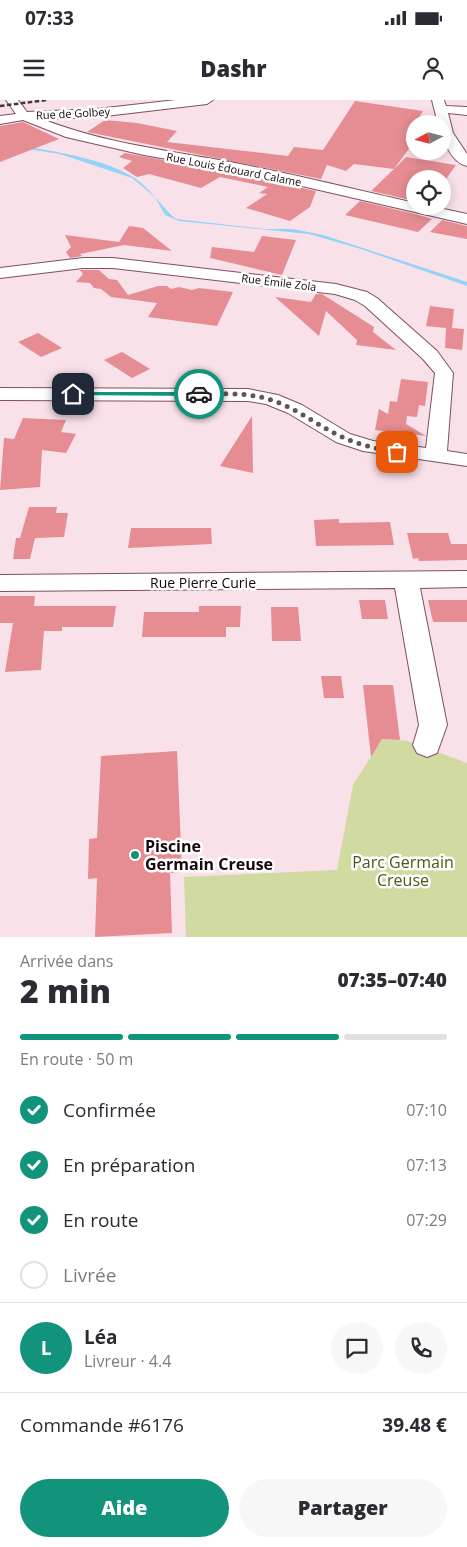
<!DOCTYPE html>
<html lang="fr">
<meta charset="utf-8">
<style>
body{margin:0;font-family:"Open Sans",sans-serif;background:#f7f7f7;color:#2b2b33;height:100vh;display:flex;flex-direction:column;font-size:19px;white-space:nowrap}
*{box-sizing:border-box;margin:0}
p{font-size:16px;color:#7c7c81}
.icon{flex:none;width:28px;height:28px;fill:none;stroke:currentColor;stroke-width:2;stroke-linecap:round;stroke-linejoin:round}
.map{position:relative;height:837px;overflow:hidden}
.drawer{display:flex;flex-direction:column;background:#fff;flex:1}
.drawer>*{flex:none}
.needle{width:32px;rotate:263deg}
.buttons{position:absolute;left:406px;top:15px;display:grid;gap:10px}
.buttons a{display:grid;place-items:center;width:45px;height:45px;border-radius:50%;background:#fff;box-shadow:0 2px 12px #0003;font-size:25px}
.pin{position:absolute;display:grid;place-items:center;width:42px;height:42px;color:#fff;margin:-21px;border-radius:10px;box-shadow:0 2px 8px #0006}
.courier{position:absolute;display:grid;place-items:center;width:50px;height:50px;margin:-25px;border:4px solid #11937c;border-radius:50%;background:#fff;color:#222;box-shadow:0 1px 6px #0007}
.overview em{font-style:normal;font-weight:800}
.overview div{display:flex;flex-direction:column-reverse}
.overview{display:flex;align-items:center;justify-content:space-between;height:85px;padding:0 20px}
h1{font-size:32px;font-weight:800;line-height:38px}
.bar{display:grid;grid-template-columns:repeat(4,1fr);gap:8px 5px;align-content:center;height:60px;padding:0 20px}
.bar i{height:6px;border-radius:4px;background:#e1e1e2}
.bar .active{background:#11937c}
.bar p{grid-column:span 4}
.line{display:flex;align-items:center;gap:12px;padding:0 20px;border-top:1px solid #e1e1e2}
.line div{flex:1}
.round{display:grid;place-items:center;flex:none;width:52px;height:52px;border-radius:26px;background:#f7f7f7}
ol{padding:0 20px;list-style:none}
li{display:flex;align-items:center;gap:15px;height:55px}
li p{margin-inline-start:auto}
li .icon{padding:5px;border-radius:50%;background:#11937c;color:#fff;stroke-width:4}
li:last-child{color:#7c7c81}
li i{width:28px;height:28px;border:2px solid #e1e1e2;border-radius:50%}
.cta{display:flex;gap:10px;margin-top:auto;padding:10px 20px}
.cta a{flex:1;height:58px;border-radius:30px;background:#11937c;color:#fff;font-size:20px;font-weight:800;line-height:58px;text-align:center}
.cta a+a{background:#f7f7f7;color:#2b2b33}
.status{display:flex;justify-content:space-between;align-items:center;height:35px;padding:0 25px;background:#fff;direction:ltr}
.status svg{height:14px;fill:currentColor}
header{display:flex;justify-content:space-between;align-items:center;height:65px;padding:0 20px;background:#fff;font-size:22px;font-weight:800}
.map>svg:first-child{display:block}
.green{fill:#d1daa0}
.water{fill:#92d3fa}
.building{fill:#e58d93}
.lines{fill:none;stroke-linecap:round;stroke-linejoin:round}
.minor-casing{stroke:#7f4e61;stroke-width:2}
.minor{fill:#fff;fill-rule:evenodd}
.rail{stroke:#46343a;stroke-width:2.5;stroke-dasharray:4.5 2.5;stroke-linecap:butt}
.route{fill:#11937c}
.done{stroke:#665359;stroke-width:5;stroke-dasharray:0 9}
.poi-dot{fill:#11937c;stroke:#fff;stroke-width:2}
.labels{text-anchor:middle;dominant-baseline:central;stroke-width:5;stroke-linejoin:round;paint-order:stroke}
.far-street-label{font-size:11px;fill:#17060c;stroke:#fff}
.street-label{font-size:14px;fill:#17060c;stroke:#fff}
.near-poi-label{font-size:16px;font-weight:bold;fill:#17060c;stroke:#fff;text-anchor:start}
.near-park-label{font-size:16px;fill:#4f561a;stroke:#fff}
</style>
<div class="status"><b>07:33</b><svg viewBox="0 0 49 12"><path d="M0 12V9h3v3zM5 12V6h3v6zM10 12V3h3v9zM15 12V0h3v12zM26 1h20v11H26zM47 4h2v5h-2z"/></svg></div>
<header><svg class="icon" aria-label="menu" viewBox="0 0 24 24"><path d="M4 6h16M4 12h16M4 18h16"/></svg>Dashr<svg class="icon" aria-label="person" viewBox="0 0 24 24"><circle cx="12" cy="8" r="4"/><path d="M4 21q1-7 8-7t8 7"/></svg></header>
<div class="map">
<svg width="467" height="837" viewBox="0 0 467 837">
<rect width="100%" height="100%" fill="#f9e1e9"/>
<!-- green -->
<path class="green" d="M382,639l26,2 59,22v174h-281l-2,-60 153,-7 16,-85z"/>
<!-- water -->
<path class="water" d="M29,47c33,6 79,13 107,32 17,12 27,30 40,40l89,10h28l30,6 144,47v4l-106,-37 -52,-15 -130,-13 -14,-6 -10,-18 -23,-19 -72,-24 -32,-5z"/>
<!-- building -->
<path class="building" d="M355,1l68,10 -18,29 9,2 -20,27 12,-12 50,8 -12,17 -2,-3 -27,-2v24l-44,-10 23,-22 -40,-5 -8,7 -19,-6 -6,14 -234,-47 18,-12 32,3 40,8 -10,11 121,14 6,-9 29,3z
M23,22l36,17 -59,23v-36z
M125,53l116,21 75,17 -6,16 -20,14 -44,-13 21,-14 -8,-1 9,-6 -48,-10 -19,11 -52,-14 -12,3 -14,-9 9,-7 -13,-4z
M360,101l55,13 17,5 -14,13 -73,-17z
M442,120l25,6v13l-37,-7z
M129,126l14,2 29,23 -48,-6 -44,9 2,2 -12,2 -4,-6 5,-5 -6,-12 54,7z
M262,136l34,4 -14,35 -72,-17 2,-11 42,5z
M80,170h19l10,9 8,1 11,15 30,-9h9l4,3 8,-2 13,3 7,-2 34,4 -16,34 -69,-9 9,-14 -46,-6 -10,-8 -7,-1 -4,-5 -14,-1 7,-8z
M316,194h6l52,33 -1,5 23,18 -40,-5 1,-5 -31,-29 -7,25 -44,-39 36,5z
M430,206l24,3 -2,19 12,1 -2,21 -17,-2 1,-20 -20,-2z
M38,233l24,15 -21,9 -23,-15z
M122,252l28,17 -18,9 -28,-18z
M401,279l27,3 -3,24 -6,-1 -2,12 -10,-1 -1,8 20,12 -51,-6 4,-21 9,5 2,-13 7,1z
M252,316l1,57 -33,-7z
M23,318l43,2 -5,12 15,2 -10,19 -24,-3 -2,37 -40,3 4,-52 10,1z
M29,407h28l-1,6h12l-4,24 -29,1 -5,21h-17l3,-21h4z
M339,419v4l51,-1 4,23 -78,1 -2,-26z
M131,428h80l1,16 -84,4z
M407,433h41l3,11h16v16l-48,1 -1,-3 -5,1z
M0,496h35l-1,10h82l-3,21h-51v4h-18l-3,39 -36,2 8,-49h-13z
M359,500h26l3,19h-26z
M428,500h39v22h-34z
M199,506h42l-1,21h-14v10h-84l2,-25h55z
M271,507h27l3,34h-29z
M321,576h20l3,22h-20z
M363,585h30l7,55 -18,-1 -11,18z
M177,651l5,121 -12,1 2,60 -77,4 2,-59 -9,1 1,-40 8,-1 4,-82z"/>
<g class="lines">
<!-- minor casing -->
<g class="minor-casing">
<path id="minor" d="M6,0h12l9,12 70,-3 79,-9h37l-6,4 -110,13 -55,2c63,25 132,32 198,45 58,11 117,26 175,39v3h15l37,8v10l-226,-52 -97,-17 -78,-18 -43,-17 -23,4v-8l16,-2z
M432,0h12l2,6 21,1v8l-19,-2 5,20 14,21v12c-17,-4 -25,-27 -25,-42h-4z
M83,158h30l223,26 31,8 10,6 60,53 16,22 -6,78 20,3v12l-104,-15 -27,-9 -48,-29 -22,-9 -18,-3 -248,-1v-12l248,1 30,6 24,10 48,29 23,7 53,7 9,-75 -12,-14 -58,-53 -10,-6 -20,-6 -222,-26h-30l-83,10v-10z
M467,471v16l-47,1 27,137 -10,28 -10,4 -10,-4 -4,-8 6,-20 -24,-137 -395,3v-16z"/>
</g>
<!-- minor -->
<use href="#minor" class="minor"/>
<!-- rail -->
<path class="rail" d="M0,6l47,-6"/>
</g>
<!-- route -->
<path class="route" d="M73,292h126l3,2 -3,2 -129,-1z"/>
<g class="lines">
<!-- done -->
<path class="done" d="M199,294c23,0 49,-2 72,6 26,8 47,26 71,37 17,8 36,12 55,15"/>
</g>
<!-- markers -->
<circle class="poi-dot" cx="135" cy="755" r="5"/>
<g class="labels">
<!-- far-street labels -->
<g class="far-street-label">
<text transform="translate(73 13) rotate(-3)">Rue de Golbey</text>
<text transform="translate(234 69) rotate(11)">Rue Louis Édouard Calame</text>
<text transform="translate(279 182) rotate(7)">Rue Émile Zola</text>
</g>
<!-- street labels -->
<g class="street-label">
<text x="203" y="482">Rue Pierre Curie</text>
</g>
<!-- near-poi labels -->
<g class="near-poi-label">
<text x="145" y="746">Piscine<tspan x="145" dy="18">Germain Creuse</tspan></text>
</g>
<!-- near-park labels -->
<g class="near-park-label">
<text x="403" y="762">Parc Germain<tspan x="403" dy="18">Creuse</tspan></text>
</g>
</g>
</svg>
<div class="buttons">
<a><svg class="needle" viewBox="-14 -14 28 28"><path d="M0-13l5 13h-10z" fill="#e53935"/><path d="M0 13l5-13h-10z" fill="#7c7c81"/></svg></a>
<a><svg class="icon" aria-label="locate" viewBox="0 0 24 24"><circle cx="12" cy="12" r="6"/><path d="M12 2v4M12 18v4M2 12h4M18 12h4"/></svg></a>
</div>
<div class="pin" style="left:397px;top:352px;background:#ea580c"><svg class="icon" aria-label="bag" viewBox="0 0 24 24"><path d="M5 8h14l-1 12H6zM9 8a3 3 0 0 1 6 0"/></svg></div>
<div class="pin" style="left:73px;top:294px;background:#1f2937"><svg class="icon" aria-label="home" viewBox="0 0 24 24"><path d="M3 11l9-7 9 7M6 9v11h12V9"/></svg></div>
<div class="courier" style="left:199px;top:294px"><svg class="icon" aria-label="car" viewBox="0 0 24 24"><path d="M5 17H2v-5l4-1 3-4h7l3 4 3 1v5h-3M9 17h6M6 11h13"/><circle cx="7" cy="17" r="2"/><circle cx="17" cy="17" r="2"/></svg></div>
</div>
<section class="drawer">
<div class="overview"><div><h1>2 min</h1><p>Arrivée dans</p></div><em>07:35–07:40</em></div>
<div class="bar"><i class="active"></i><i class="active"></i><i class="active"></i><i></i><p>En route · 50 m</p></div>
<ol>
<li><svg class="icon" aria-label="check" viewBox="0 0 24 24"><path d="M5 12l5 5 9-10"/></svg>Confirmée<p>07:10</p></li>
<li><svg class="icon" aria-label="check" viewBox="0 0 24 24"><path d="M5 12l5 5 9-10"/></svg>En préparation<p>07:13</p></li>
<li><svg class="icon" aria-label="check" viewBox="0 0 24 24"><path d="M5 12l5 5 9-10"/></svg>En route<p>07:29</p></li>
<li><i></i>Livrée</li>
</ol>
<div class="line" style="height:90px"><b class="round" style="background:#11937c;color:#fff">L</b><div><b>Léa</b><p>Livreur · 4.4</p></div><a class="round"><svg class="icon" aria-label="chat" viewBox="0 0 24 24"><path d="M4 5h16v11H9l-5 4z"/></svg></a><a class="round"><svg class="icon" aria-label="phone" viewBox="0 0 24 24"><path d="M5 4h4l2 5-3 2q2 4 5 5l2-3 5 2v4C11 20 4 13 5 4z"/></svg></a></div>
<div class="line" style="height:65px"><div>Commande #6176</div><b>39.48 €</b></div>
<div class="cta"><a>Aide</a><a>Partager</a></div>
</section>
